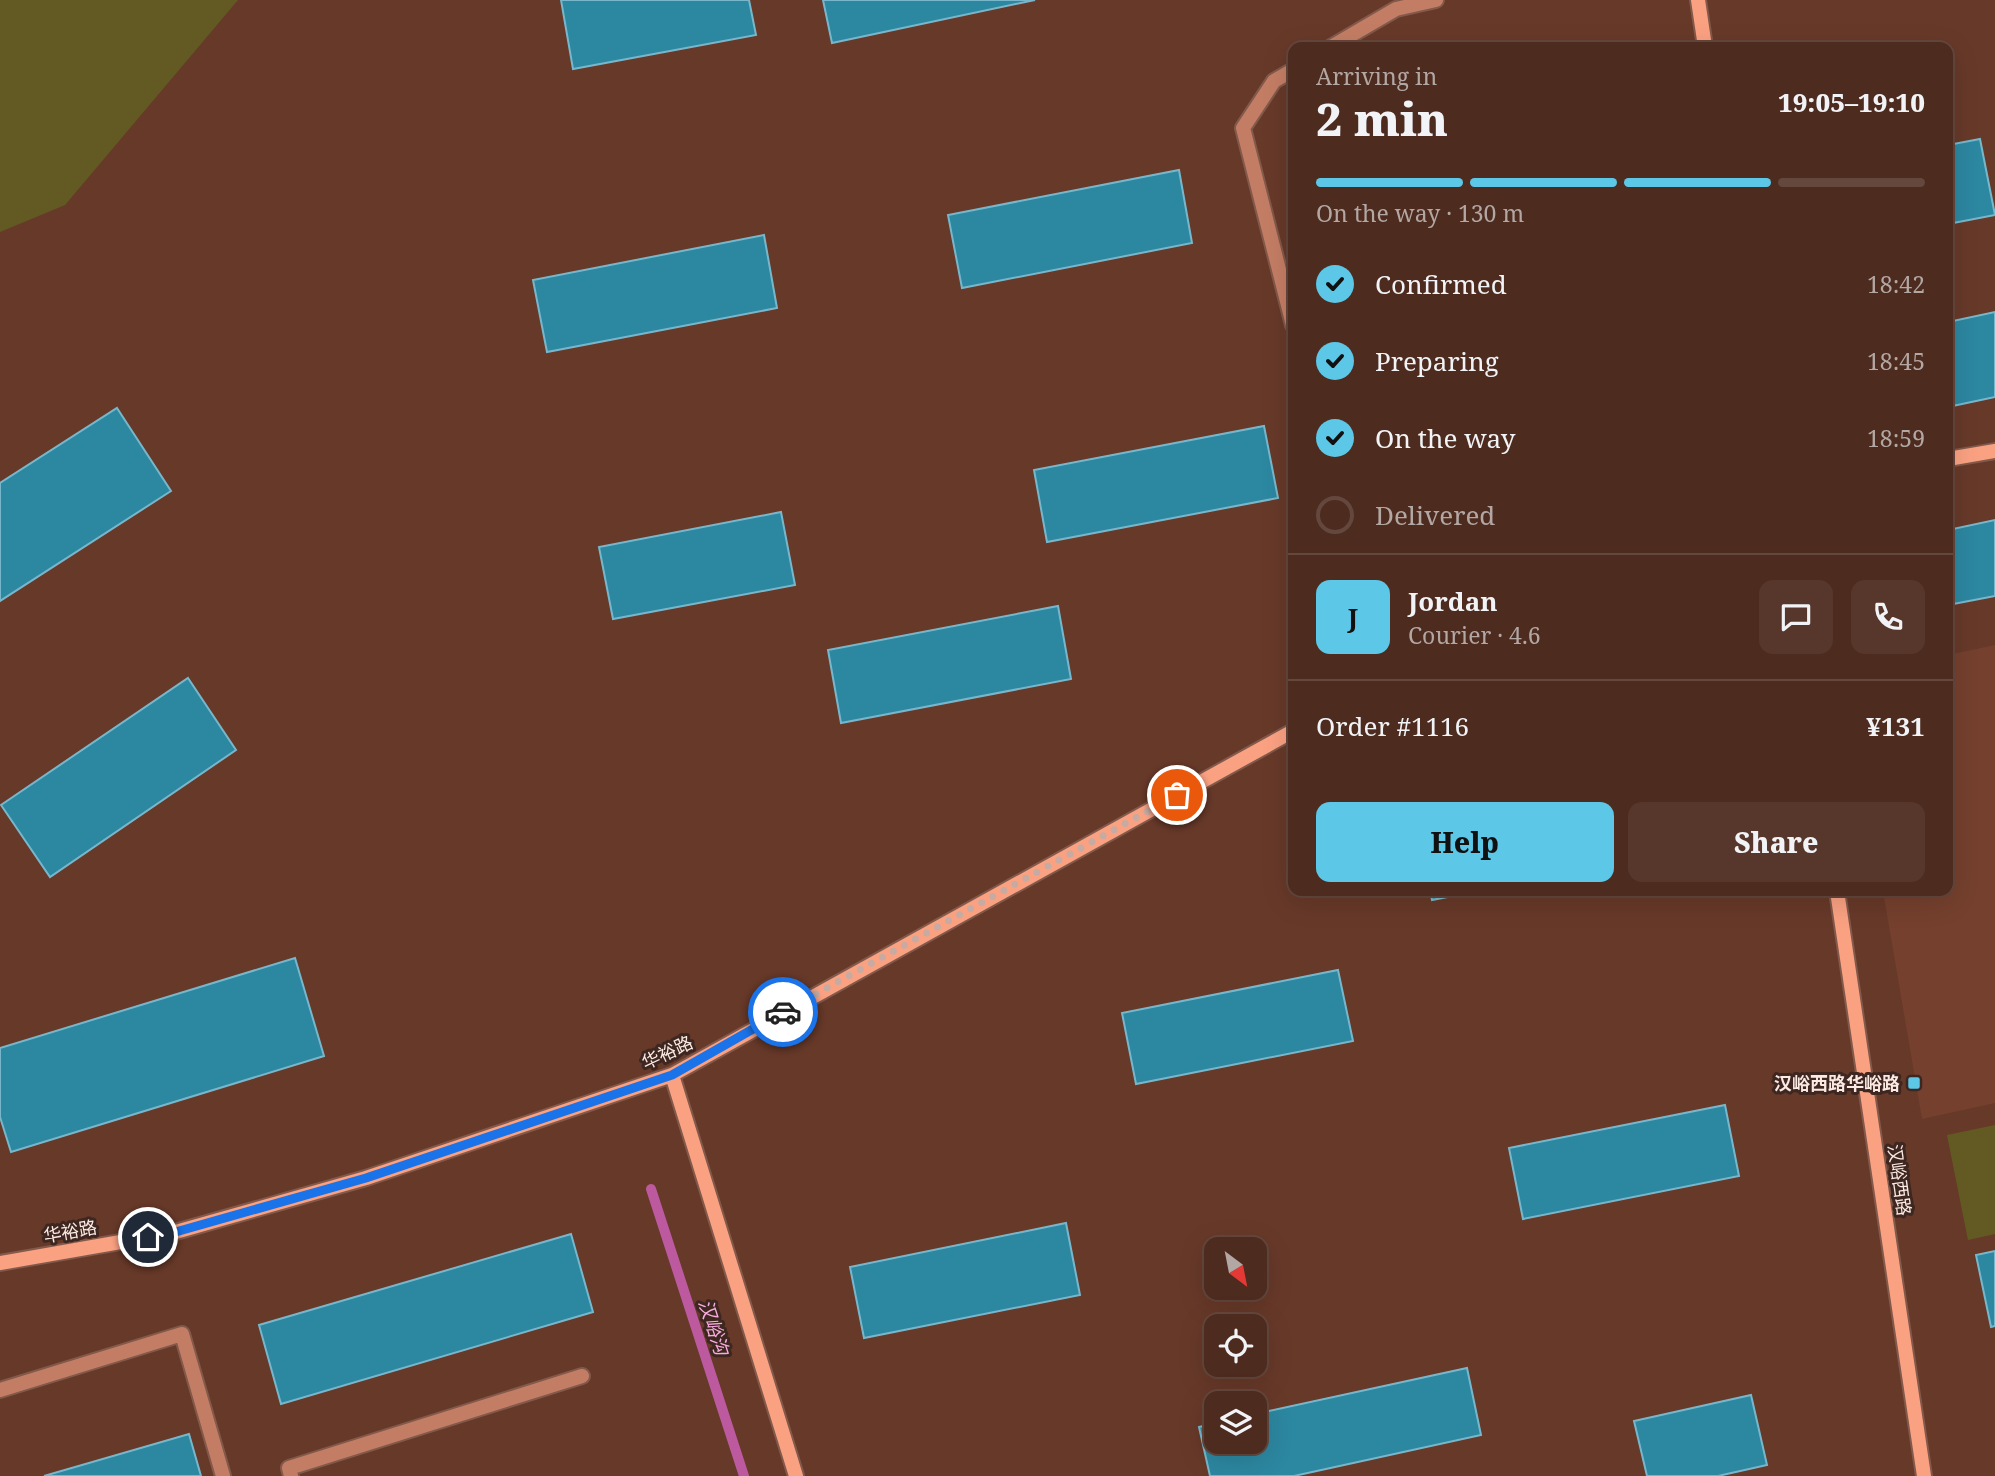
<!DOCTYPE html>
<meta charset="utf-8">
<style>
body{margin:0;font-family:"Noto Serif","Noto Sans SC",serif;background:#57372c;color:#f1f3f6;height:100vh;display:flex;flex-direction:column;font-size:26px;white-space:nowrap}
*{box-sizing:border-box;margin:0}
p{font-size:23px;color:#b3a7a4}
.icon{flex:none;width:38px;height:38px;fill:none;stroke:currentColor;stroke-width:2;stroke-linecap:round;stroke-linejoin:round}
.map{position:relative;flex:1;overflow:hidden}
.panel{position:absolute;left:1288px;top:42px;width:665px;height:854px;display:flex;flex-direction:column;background:#4d2b1f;border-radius:14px;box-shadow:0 7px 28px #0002,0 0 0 2px #64473d}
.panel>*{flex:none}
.needle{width:46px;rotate:148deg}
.fabs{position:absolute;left:1204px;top:1237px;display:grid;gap:14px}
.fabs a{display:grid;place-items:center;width:63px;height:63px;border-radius:14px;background:#4d2b1f;box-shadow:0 7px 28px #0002,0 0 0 2px #64473d;font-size:35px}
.pin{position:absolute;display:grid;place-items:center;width:60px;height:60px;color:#fff;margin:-30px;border:4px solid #fff;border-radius:50%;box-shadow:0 2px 7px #0007}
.courier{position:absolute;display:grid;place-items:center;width:70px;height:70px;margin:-35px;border:5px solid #1a73e8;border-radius:50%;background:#fff;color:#222;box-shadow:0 2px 9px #0007}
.overview em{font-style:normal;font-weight:800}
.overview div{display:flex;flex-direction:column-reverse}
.overview{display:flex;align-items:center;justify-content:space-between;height:119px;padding:0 28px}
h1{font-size:46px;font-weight:800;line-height:52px}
.bar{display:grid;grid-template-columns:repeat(4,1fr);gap:10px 7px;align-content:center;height:84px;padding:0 28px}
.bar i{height:9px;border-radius:5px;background:#64473d}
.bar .selected{background:#5cc7e7}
.bar p{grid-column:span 4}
.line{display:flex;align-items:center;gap:18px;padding:0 28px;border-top:2px solid #64473d}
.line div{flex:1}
.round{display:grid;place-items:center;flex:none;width:74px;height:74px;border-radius:14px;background:#57372c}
ol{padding:0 28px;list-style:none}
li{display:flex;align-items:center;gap:21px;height:77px}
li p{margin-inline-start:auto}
li .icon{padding:7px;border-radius:50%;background:#5cc7e7;color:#111;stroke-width:4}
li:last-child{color:#b3a7a4}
li i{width:38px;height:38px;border:4px solid #64473d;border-radius:50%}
.action{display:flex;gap:14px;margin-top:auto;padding:14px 28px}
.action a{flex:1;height:80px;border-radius:14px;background:#5cc7e7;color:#111;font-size:28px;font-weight:800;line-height:80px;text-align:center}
.action a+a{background:#57372c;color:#f1f3f6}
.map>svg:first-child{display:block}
.built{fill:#75402e}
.green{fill:#635a23}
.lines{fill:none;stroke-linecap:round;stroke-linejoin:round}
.stream{stroke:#bd5a9f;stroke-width:10}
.building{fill:#2c87a0;stroke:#78b7cb;stroke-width:2}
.lane-casing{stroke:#82594a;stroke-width:18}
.street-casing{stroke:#82594a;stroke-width:18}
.secondary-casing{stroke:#82594a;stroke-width:18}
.lane{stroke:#c47d65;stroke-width:14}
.street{stroke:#c47d65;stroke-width:14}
.secondary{stroke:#faa182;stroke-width:14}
.done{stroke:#c7aba2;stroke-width:7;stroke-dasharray:0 12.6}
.route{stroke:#1a73e8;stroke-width:9}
.poi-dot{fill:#5cc7e7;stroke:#3d2720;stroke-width:2.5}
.labels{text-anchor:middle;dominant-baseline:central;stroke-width:6;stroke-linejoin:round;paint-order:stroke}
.street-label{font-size:18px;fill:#fbe9e3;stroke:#3d2720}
.poi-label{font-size:18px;font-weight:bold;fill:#fbe9e3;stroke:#3d2720;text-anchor:end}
.water-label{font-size:19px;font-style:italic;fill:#f9acde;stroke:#3d2720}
</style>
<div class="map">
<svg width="1995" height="1476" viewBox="0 0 1995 1476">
<rect width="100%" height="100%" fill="#673929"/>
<!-- built -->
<path class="built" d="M1995,645v458l-73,16 -39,-228h65v-236z"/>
<!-- green -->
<path class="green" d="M0,0h238l-173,205 -65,27z
M1995,1125v109l-27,6 -21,-105z"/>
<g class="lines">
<!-- stream -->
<path class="stream" d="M651,1189l93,287"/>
</g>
<!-- building -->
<path class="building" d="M561,0h188l7,35 -183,34z
M823,0h212l-203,43z
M1980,139l15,76 -47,9v-79z
M1179,170l13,73 -230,45 -14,-73z
M764,235l13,73 -230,44 -14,-72z
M1995,312v85l-47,10v-85z
M117,408l54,83 -171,110v-118z
M1264,426l14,72 -231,44 -13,-72z
M781,512l14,73 -182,34 -14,-72z
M1995,520v76l-47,9v-75z
M1058,606l13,73 -230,44 -13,-73z
M188,678l48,72 -186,127 -49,-72z
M1430,891h48l-46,9z
M295,958l29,98 -313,96 -11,-35v-69z
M1338,970l15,71 -217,43 -14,-71z
M1725,1105l14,71 -216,43 -14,-71z
M1066,1223l14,72 -216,43 -14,-71z
M571,1234l22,78 -312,92 -22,-79z
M1995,1251v75l-4,1 -15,-72z
M1467,1368l14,67 -187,41h-84l-11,-49 17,-4v19h39v-28z
M1751,1395l16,70 -49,11h-71l-13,-55z
M189,1434l12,42h-157z"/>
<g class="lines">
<!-- lane casing -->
<g class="lane-casing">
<path id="lane" d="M0,1390l182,-56 41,142
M291,1476l-2,-8 293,-92"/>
</g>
<!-- street casing -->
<g class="street-casing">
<path id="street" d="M1331,47l65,-38 40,-9
M1293,70l-19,11 -31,47 50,197"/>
</g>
<!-- secondary casing -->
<g class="secondary-casing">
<path id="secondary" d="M1698,0l7,47
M1948,459l47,-8
M1837,891l87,585
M672,1075l124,401
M0,1263l172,-30 194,-55 306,-103 621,-344"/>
</g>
<!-- lane -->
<use href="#lane" class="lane"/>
<!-- street -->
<use href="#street" class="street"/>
<!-- secondary -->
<use href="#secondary" class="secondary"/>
</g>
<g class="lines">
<!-- done -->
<path class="done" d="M783,1012l394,-217"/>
<!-- route -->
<path class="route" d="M148,1237l24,-4 194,-55 306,-103 111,-63"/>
</g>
<!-- markers -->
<rect class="poi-dot" x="1907" y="1076" width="14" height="14" rx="3.5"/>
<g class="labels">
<!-- street labels -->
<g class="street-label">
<text transform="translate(667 1052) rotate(-25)">华裕路</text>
<text transform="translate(1900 1180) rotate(82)">汉峪西路</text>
<text transform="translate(70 1231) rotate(-10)">华裕路</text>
</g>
<!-- poi labels -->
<g class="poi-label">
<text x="1900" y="1083">汉峪西路华峪路</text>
</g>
<!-- water labels -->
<g class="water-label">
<text transform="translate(714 1327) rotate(72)">汉峪沟</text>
</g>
</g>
</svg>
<div class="fabs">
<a><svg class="needle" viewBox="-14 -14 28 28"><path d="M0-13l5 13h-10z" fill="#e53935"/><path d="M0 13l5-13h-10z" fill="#b3a7a4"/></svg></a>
<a><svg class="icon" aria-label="locate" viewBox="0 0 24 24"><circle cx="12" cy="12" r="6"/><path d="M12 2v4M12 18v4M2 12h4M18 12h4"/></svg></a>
<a><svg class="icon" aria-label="layers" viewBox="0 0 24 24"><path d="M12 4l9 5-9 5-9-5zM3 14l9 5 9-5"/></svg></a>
</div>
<div class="pin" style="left:1177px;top:795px;background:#ea580c"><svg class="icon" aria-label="bag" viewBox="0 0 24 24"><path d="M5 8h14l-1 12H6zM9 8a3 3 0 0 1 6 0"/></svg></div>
<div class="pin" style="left:148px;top:1237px;background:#1f2937"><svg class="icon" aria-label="home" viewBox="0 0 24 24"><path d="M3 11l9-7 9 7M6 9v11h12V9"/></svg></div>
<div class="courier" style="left:783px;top:1012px"><svg class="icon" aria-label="car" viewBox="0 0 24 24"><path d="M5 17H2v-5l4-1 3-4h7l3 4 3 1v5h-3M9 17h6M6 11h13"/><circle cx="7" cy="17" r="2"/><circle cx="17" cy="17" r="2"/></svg></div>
<section class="panel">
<div class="overview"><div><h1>2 min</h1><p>Arriving in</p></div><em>19:05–19:10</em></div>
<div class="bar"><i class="selected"></i><i class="selected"></i><i class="selected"></i><i></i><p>On the way · 130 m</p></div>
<ol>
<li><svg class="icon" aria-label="check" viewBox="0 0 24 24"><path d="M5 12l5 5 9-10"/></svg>Confirmed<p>18:42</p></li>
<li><svg class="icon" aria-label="check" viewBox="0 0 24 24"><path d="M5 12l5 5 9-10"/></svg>Preparing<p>18:45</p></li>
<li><svg class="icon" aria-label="check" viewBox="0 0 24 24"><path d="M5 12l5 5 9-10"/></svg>On the way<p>18:59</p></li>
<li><i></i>Delivered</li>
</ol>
<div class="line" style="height:126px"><b class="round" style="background:#5cc7e7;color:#111">J</b><div><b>Jordan</b><p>Courier · 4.6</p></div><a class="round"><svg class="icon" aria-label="chat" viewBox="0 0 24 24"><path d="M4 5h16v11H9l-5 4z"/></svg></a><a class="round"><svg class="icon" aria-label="phone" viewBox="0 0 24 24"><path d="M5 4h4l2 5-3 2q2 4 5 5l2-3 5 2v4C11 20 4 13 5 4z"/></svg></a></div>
<div class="line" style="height:91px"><div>Order #1116</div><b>¥131</b></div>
<div class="action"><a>Help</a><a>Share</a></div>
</section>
</div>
